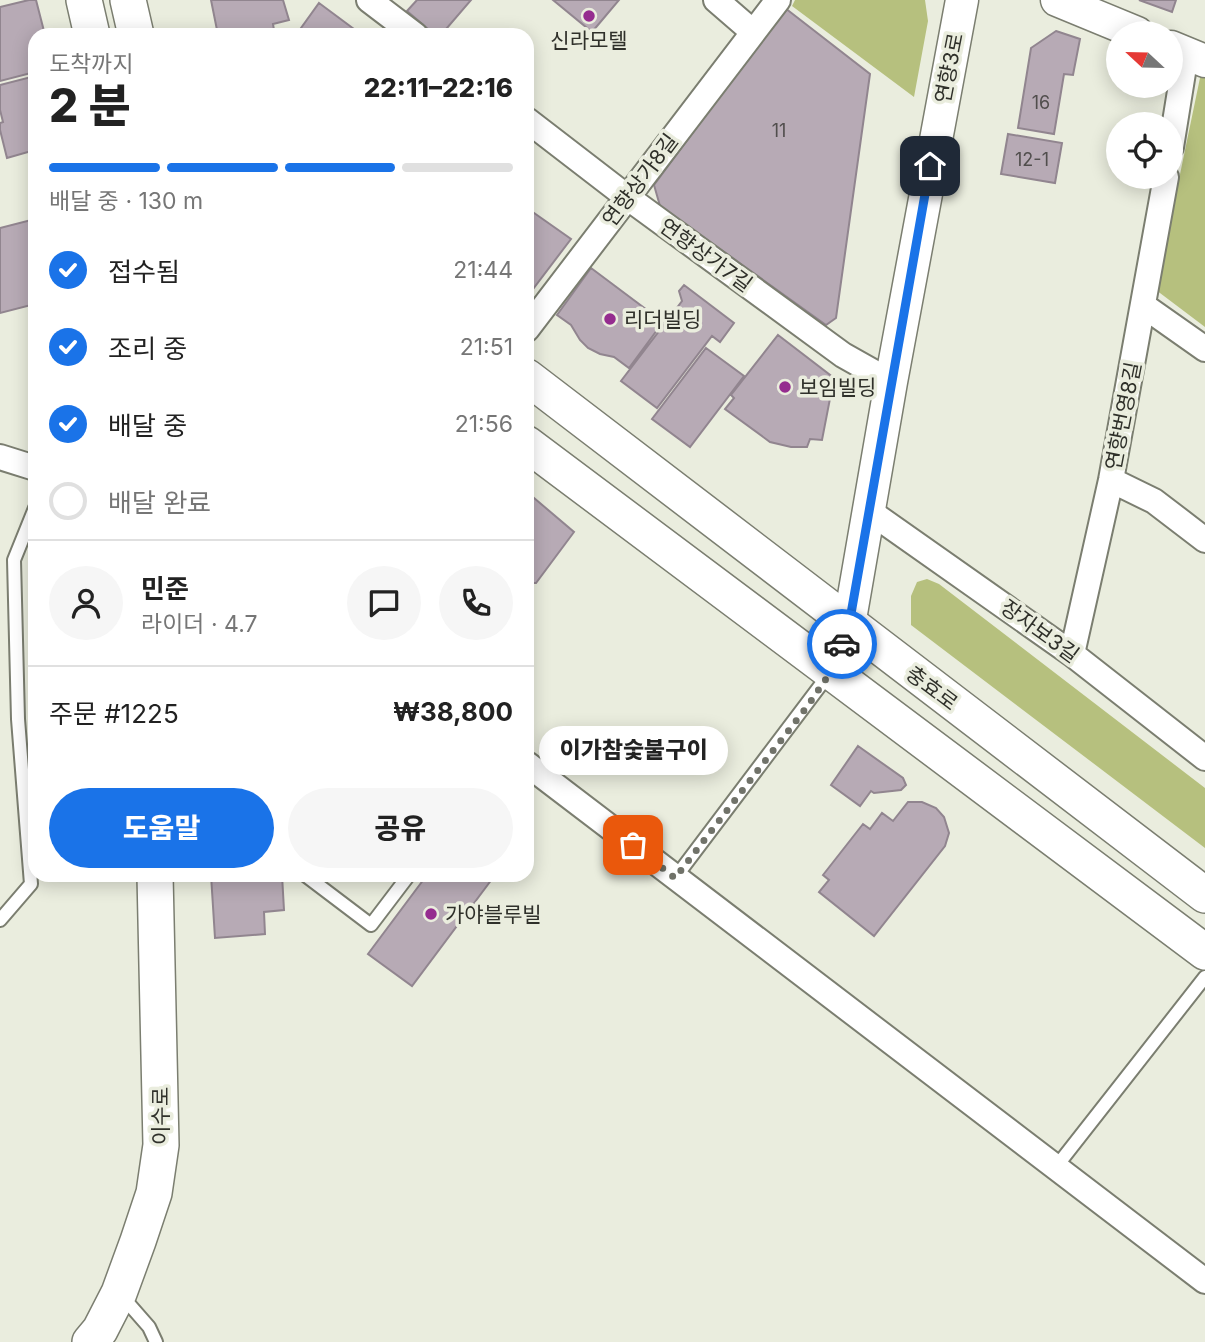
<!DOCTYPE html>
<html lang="ko">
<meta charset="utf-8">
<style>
body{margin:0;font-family:Inter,"Noto Sans KR",sans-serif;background:#f6f6f6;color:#222;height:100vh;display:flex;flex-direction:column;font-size:26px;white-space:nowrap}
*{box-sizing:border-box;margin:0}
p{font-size:23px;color:#767676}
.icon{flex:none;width:38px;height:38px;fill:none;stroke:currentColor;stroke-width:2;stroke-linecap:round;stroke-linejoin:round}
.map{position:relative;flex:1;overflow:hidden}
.panel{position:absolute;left:28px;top:28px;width:506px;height:854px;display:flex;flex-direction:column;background:#fff;border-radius:21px;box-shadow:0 4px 18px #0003}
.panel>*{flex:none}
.needle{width:46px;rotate:292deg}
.controls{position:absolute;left:1106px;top:21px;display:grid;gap:14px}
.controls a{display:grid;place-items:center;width:77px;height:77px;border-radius:50%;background:#fff;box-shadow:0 4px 18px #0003;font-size:35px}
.pin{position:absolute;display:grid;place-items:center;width:60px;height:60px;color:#fff;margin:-30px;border-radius:14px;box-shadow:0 4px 10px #0006}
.courier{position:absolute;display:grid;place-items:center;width:70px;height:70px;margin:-35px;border:5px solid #1a73e8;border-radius:50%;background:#fff;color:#222;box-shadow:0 2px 9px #0007}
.bubble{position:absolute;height:49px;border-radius:24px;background:#fff;box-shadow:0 4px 18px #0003;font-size:23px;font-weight:800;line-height:49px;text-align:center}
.head em{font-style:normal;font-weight:800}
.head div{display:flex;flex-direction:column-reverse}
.head{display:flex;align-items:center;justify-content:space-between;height:119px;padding:0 21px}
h1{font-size:46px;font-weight:800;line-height:52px}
.bar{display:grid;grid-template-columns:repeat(4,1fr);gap:10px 7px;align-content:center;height:84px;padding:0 21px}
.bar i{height:9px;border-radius:5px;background:#e0e0e0}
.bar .active{background:#1a73e8}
.bar p{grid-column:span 4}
.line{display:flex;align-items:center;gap:18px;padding:0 21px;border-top:2px solid #e0e0e0}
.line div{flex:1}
.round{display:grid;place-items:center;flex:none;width:74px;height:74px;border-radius:37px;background:#f6f6f6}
ol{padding:0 21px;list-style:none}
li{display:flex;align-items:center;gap:21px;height:77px}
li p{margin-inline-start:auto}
li .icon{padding:7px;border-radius:50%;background:#1a73e8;color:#fff;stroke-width:4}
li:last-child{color:#767676}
li i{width:38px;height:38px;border:4px solid #e0e0e0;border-radius:50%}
.action{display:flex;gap:14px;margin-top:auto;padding:14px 21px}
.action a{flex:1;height:80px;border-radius:42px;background:#1a73e8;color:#fff;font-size:28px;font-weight:800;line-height:80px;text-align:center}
.action a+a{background:#f6f6f6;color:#222}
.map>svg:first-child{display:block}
.green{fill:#b6c07e}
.building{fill:#b7aab5;stroke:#91858f;stroke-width:2}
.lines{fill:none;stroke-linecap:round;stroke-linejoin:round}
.service-casing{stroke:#7b7e70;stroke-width:16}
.minor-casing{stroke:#7b7e70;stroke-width:28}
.tertiary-casing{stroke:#7b7e70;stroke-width:35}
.secondary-casing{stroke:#7b7e70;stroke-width:38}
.service{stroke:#fff;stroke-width:12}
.minor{stroke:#fff;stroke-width:24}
.tertiary{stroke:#fff;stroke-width:32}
.secondary{stroke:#fff;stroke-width:35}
.done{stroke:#707269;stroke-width:7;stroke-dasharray:0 12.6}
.route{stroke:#1a73e8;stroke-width:9}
.poi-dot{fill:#952c8f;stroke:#eaedde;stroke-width:2.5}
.labels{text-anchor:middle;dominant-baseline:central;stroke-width:7;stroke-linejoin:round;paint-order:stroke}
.number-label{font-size:18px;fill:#514e4d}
.poi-label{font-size:21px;fill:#2f302a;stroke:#eaedde;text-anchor:start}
.street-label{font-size:21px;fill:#2f302a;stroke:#eaedde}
</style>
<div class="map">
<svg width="1205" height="1342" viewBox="0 0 1205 1342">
<rect width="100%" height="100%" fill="#eaedde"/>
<!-- green -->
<path class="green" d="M795,0h130l3,21 -14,76 -122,-91z
M1201,73l4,1v253l-49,-37z
M927,579l12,5 266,204v60l-294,-223v-29l6,-14z"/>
<!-- building -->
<path class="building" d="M29,0h7l9,35h-10v37l-35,9v-74z
M211,0h72l6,20 -16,4 1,6 -6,2 1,3h-51z
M417,0h54l-30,35h-6l-28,-24z
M553,0h66l-27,32z
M1139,0h37l-4,12z
M319,3l43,32h-66z
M785,8l85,66 -34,244 -10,7 -166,-119 -6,-21z
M1056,31l24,8 -7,36 -9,-1 -10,60 -36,-6 13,-80z
M35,76v74l-28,8 -7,-28v-7l3,-1 -3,-12v-25z
M1008,134l54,9 -7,40 -54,-9z
M527,208l44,31 -44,58z
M35,219v85l-35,9v-85z
M591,268l72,54 -34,46 -15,-11 -14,-3 -12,-6 -8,-8 -9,-15 -14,-10z
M684,285l50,38 -14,19 -8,-6 -55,72 -36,-27 61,-80 -3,-10z
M778,335l56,43 -12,62 -12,-1 -3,8h-16l-21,-5 -45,-33 9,-11 -3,-3z
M706,348l38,28 -54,71 -38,-28z
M527,492l47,40 -38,51h-9z
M858,746l45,32 3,7 -5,5 -27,3 -3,-2 -11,15 -29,-21z
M908,802h14l14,6 8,9 5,16 -4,13 -71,90 -55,-44 10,-12 -6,-5 40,-51 7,5 12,-16 11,8z
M211,875h71l2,35 -20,2 1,22 -50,4z
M427,875h68l-83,111 -44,-32z"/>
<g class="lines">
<!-- service casing -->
<g class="service-casing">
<path id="service" d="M305,875l66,50 38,-50
M675,878l154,-204
M0,920l31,-36 -13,-165 -4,-159 21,-52
M1056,1167l149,-190
M121,1295l28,32 7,15"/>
</g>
<!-- minor casing -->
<g class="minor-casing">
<path id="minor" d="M369,0l46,35
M716,0l37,32
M527,120l100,77 216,158 48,27
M1171,147l15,-93
M1144,306l61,43
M527,329l251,-329
M0,457l35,11
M1111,480l43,21 51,39
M869,511l203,143 133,104
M1072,654l39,-174 55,-303
M527,764l678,517"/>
</g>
<!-- tertiary casing -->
<g class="tertiary-casing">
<path id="tertiary" d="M1057,0l80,33
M1171,47l34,14
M832,670l17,-45 42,-243 71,-382"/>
</g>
<!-- secondary casing -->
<g class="secondary-casing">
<path id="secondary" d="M84,0l8,35
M128,0l8,35
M527,377l678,518
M527,444l678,508
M90,1342l10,-12 19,-37 19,-52 16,-48 7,-48 -6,-270"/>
</g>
<!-- service -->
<use href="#service" class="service"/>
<!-- minor -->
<use href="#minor" class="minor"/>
<!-- tertiary -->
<use href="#tertiary" class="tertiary"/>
<!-- secondary -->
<use href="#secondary" class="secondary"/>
</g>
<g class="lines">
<!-- done -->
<path class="done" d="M633,845l42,33 134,-174 23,-34 10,-26"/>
<!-- route -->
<path class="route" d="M842,644l7,-19 81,-459"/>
</g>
<!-- markers -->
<g class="poi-dot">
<circle cx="589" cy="16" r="7"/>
<circle cx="610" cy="319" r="7"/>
<circle cx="785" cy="387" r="7"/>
<circle cx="431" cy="914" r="7"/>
</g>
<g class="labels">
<!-- number labels -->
<g class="number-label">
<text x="1041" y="102">16</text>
<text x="779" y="130">11</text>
<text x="1032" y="159">12-1</text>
</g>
<!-- poi labels -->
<g class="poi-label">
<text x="589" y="40" text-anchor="middle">신라모텔</text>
<text x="624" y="319">리더빌딩</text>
<text x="799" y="387">보임빌딩</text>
<text x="445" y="914">가야블루빌</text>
</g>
<!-- street labels -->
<g class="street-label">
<text transform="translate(949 68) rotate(-79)">연향3로</text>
<text transform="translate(640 180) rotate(-53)">연향상가8길</text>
<text transform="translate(706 255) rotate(36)">연향상가7길</text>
<text transform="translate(1123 416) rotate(-79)">연향번영8길</text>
<text transform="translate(1040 631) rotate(36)">장자보3길</text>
<text transform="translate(932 688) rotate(37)">충효로</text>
<text transform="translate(160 1116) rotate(-90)">이수로</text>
</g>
</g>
</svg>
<div class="controls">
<a><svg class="needle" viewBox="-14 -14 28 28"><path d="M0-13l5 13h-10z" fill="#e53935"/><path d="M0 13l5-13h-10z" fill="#767676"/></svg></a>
<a><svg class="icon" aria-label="locate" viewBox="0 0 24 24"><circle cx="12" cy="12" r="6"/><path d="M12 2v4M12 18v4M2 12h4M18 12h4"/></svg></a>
</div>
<div class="pin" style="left:633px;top:845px;background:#ea580c"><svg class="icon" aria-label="bag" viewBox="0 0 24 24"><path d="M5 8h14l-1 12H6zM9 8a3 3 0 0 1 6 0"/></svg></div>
<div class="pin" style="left:930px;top:166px;background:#1f2937"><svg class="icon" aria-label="home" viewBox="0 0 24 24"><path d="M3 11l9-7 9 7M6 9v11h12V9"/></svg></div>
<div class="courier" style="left:842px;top:644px"><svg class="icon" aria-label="car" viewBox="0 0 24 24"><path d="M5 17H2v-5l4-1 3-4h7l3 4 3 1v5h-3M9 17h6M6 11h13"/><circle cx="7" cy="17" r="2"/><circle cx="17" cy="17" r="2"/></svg></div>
<div class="bubble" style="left:539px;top:726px;width:189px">이가참숯불구이</div>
<section class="panel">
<div class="head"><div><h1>2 분</h1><p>도착까지</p></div><em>22:11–22:16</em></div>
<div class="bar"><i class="active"></i><i class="active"></i><i class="active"></i><i></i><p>배달 중 · 130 m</p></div>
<ol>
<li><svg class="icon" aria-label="check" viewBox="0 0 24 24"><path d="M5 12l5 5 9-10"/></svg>접수됨<p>21:44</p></li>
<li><svg class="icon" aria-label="check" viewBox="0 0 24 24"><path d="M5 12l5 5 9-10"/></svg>조리 중<p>21:51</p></li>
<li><svg class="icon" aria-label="check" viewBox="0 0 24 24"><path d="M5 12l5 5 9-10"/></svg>배달 중<p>21:56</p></li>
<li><i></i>배달 완료</li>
</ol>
<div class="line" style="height:126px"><a class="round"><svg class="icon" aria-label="person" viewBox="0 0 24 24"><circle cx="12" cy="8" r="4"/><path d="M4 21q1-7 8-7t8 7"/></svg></a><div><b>민준</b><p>라이더 · 4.7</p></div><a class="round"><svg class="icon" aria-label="chat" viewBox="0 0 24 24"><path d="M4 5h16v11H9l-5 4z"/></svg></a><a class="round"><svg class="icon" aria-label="phone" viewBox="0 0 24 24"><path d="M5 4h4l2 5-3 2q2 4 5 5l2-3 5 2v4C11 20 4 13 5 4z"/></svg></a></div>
<div class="line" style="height:91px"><div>주문 #1225</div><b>₩38,800</b></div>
<div class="action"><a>도움말</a><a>공유</a></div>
</section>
</div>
